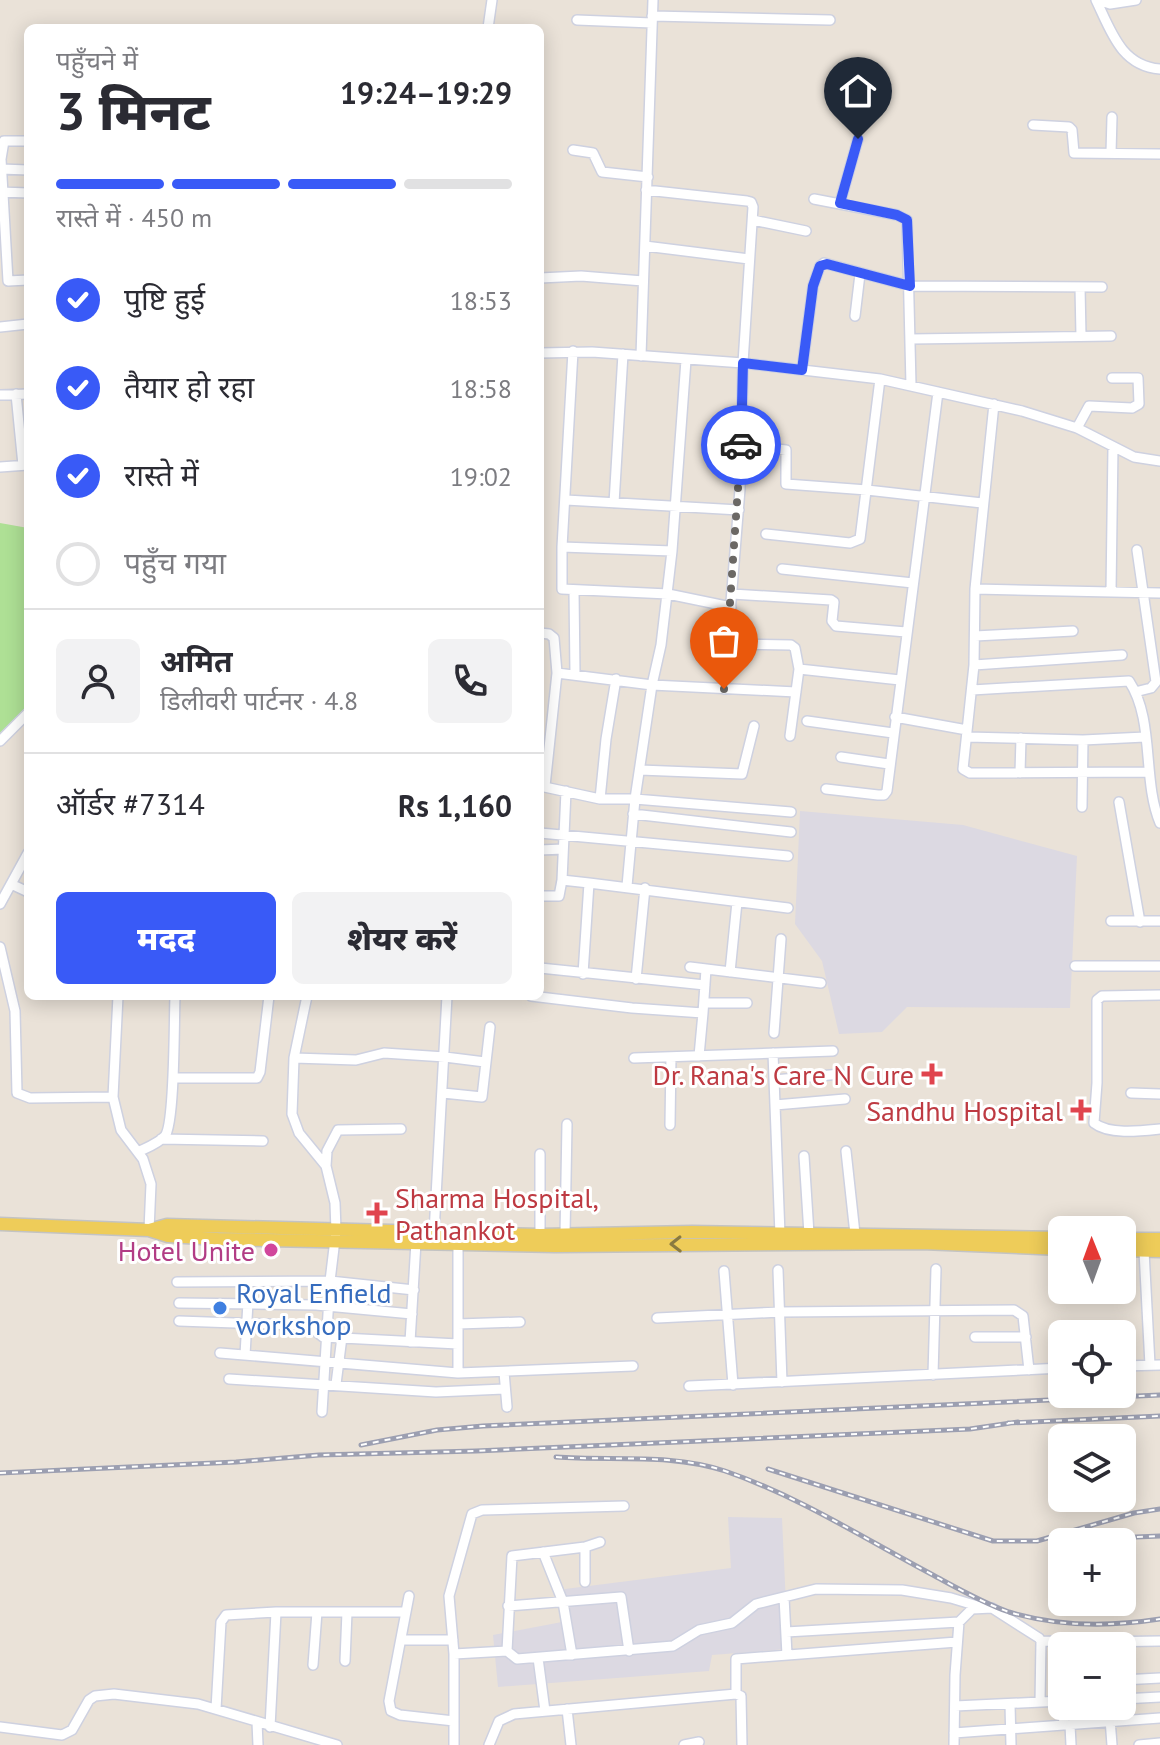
<!DOCTYPE html>
<html lang="hi">
<meta charset="utf-8">
<style>
body{margin:0;font-family:"PT Sans","Noto Sans Devanagari",sans-serif;background:#f2f2f3;color:#2b2b33;height:100vh;display:flex;flex-direction:column;font-size:30px;white-space:nowrap}
*{box-sizing:border-box;margin:0}
p{font-size:26px;color:#7c7c81}
.icon{flex:none;width:44px;height:44px;fill:none;stroke:currentColor;stroke-width:2;stroke-linecap:round;stroke-linejoin:round}
.map{position:relative;flex:1;overflow:hidden}
.sheet{position:absolute;left:24px;top:24px;width:520px;height:976px;display:flex;flex-direction:column;background:#fff;border-radius:12px;box-shadow:0 4px 20px #0003}
.sheet>*{flex:none}
.needle{width:52px;rotate:359deg}
.fabs{position:absolute;left:1048px;top:1216px;display:grid;gap:16px}
.fabs a{display:grid;place-items:center;width:88px;height:88px;border-radius:12px;background:#fff;box-shadow:0 4px 20px #0003;font-size:40px}
.pin{position:absolute;display:grid;place-items:center;width:68px;height:68px;color:#fff;margin:-82px -34px;border-radius:50% 50% 50% 0;rotate:-45deg;box-shadow:0 0 8px #0007}
.pin .icon{rotate:45deg}
.courier{position:absolute;display:grid;place-items:center;width:80px;height:80px;margin:-40px;border:6px solid #395af7;border-radius:50%;background:#fff;color:#222;box-shadow:0 2px 10px #0007}
.overview em{font-style:normal;font-weight:800}
.overview div{display:flex;flex-direction:column-reverse}
.overview{display:flex;align-items:center;justify-content:space-between;height:136px;padding:0 32px}
h1{font-size:52px;font-weight:800;line-height:60px}
.bar{display:grid;grid-template-columns:repeat(4,1fr);gap:12px 8px;align-content:center;height:96px;padding:0 32px}
.bar i{height:10px;border-radius:6px;background:#e1e1e2}
.bar .active{background:#395af7}
.bar p{grid-column:span 4}
.line{display:flex;align-items:center;gap:20px;padding:0 32px;border-top:2px solid #e1e1e2}
.line div{flex:1}
.round{display:grid;place-items:center;flex:none;width:84px;height:84px;border-radius:12px;background:#f2f2f3}
ol{padding:0 32px;list-style:none}
li{display:flex;align-items:center;gap:24px;height:88px}
li p{margin-inline-start:auto}
li .icon{padding:8px;border-radius:50%;background:#395af7;color:#fff;stroke-width:4}
li:last-child{color:#7c7c81}
li i{width:44px;height:44px;border:4px solid #e1e1e2;border-radius:50%}
.cta{display:flex;gap:16px;margin-top:auto;padding:16px 32px}
.cta a{flex:1;height:92px;border-radius:12px;background:#395af7;color:#fff;font-size:32px;font-weight:800;line-height:92px;text-align:center}
.cta a+a{background:#f2f2f3;color:#2b2b33}
.map>svg:first-child{display:block}
.industrial{fill:#dcd9e2}
.green{fill:#aee095}
.lines{fill:none;stroke-linecap:round;stroke-linejoin:round}
.minor-casing{stroke:#ced1e0;stroke-width:12}
.major-casing{stroke:#c3c3c3;stroke-width:15}
.minor{stroke:#fff;stroke-width:9}
.major{stroke:#eecc59;stroke-width:12}
.rail-casing{stroke:#9c9fb1;stroke-width:5}
.rail{stroke:#fff;stroke-width:2;stroke-dasharray:6;stroke-linecap:butt}
.oneway{stroke:#8a7a40}
.done{stroke:#6b6865;stroke-width:8;stroke-dasharray:0 14.4}
.route{stroke:#395af7;stroke-width:10}
.health-dot{fill:#e0444e;stroke:#fff;stroke-width:3}
.hotel-dot{fill:#d1479c;stroke:#fff;stroke-width:3}
.shop-dot{fill:#3f7fe0;stroke:#fff;stroke-width:3}
.labels{text-anchor:middle;dominant-baseline:central;stroke-width:6;stroke-linejoin:round;paint-order:stroke}
.health-label{font-size:28px;fill:#be3a42;stroke:#fff;text-anchor:end}
.hotel-label{font-size:28px;fill:#b23c85;stroke:#fff;text-anchor:end}
.shop-label{font-size:28px;fill:#366cbe;stroke:#fff;text-anchor:start}
</style>
<div class="map">
<svg width="1160" height="1745" viewBox="0 0 1160 1745">
<rect width="100%" height="100%" fill="#eae2d8"/>
<!-- industrial -->
<path class="industrial" d="M800,811l163,14 114,31 -7,152 -163,-1 -25,25 -43,2 -17,-73 -27,-37z
M728,1517l54,1 6,131 -76,6 -3,16 -211,16 -5,-52 69,-13 3,-33 166,-21z"/>
<!-- green -->
<path class="green" d="M0,523l28,5v177l-28,29z"/>
<g class="lines">
<!-- minor casing -->
<g class="minor-casing">
<path id="minor" d="M1096,0c15,31 25,66 64,69
M1098,0l12,4 26,-4
M652,16l178,4
M577,20l75,3
M488,28l4,-28
M1033,125l36,2 3,3 2,23 86,1
M28,141h-24l-3,18 7,122 20,-1
M573,150l20,3 9,19 46,5
M1111,153l1,-36
M1,169l27,1
M646,190l101,11 4,1 2,5 -10,156 -3,126 -16,200
M1,192l27,1
M814,199l83,16 10,5 4,165
M840,203l18,-64
M753,220l53,11
M645,246l104,13
M540,278l41,-2 62,5
M1080,287l1,49
M855,316l5,-42
M0,327l28,-3
M911,339l200,-3
M573,351l-11,196 110,4 14,-191
M540,353l52,-1 151,11 137,16 142,32 55,17 57,29 26,4
M641,356l12,-356
M802,370l11,-84 7,-20 4,-3 86,23 192,1
M16,394l7,71
M0,395l28,-1
M994,404l-19,185 -1,76 -11,104 7,4 179,-1
M1077,428l12,-22 43,2 7,-4 -1,-26h-26
M741,445l45,5v34l81,6 115,13
M0,467l28,-2
M566,500l173,10
M614,503l9,-149
M766,534l84,9 10,-4 20,-160
M562,547v42l106,5 63,13
M782,569l131,14
M975,589l185,4
M574,590l1,84
M1111,592l2,-145
M732,594l99,6 3,2 -2,19 4,5 70,6
M540,633l9,1 5,4 3,35 -12,113
M975,636l98,-5
M728,644l63,1 4,3 4,21 101,11
M974,665l148,-10
M557,673l95,12 144,7
M972,690l157,-9c26,39 13,99 31,142
M1135,692l16,-4 5,-6 -19,-132
M895,717l72,13
M807,721l86,12
M790,736l9,-67
M967,737l116,3 62,-3
M0,741l28,-28
M841,757l48,7
M640,770l102,4 12,-48
M1020,773l1,-35
M540,786l60,13h35l156,13
M826,789l52,6h6l3,-4 51,-399
M566,791l-4,89 27,3
M600,799l6,-60 10,-60
M1119,802l21,120
M1082,807l1,-67
M633,814l158,18
M540,833l248,23
M540,850l23,-1
M11,884l17,8
M627,886l8,-87 17,-114 9,-40 11,-94
M540,896h19l3,-16
M0,904l28,-51
M1111,921h49
M0,947l15,64 2,82 13,5 83,-1
M1075,966h85
M690,967l131,16
M540,968l165,17
M730,972l7,-70
M583,974l6,-91 199,25
M636,979l9,-91
M1160,995l-58,1 -5,4v83l-3,40c15,12 47,8 66,6
M118,996l-5,101 8,33 22,29 8,25 -2,46
M307,996l-13,62 -2,56 7,19 27,33 9,37 1,28 -6,50 -8,131
M531,996l101,12 71,5 3,-44
M704,1003h43
M774,1033l7,-94
M773,1053l7,182
M699,1056l4,-43
M294,1058l62,2 28,-7 61,4 40,5
M634,1058l199,-7
M173,1078h84l3,-6 9,-76
M774,1080l67,-6
M443,1093l39,4 8,-70
M1131,1093l29,1
M775,1105l70,-6
M670,1125l1,-68
M161,1139l102,2
M846,1151l9,83
M138,1152c8,-4 21,-9 27,-16 10,-13 9,-118 10,-140
M804,1156l5,78
M326,1166l1,-15 11,-21 63,-1
M434,1233l13,-237
M565,1234l2,-110
M540,1235v-81
M458,1242v131
M1144,1251l6,114
M778,1270l4,112
M724,1271l9,114
M177,1282l153,-1 84,9
M179,1303l137,2 96,9
M657,1318l123,-6 234,-2 9,6 6,54
M179,1321l116,4 15,2 13,10 135,7
M458,1324l62,-2
M975,1337h51
M410,1342l6,-100
M220,1353l238,20 175,-7
M245,1355l3,-53
M1122,1366l38,-1
M504,1372l3,35
M933,1375l3,-106
M229,1379l207,13 68,-3
M336,1384l6,-47
M689,1386l373,-18
M585,1547v35
M543,1552l20,50 9,53
M409,1596l-20,105 2,10 9,4 54,6
M784,1597l3,58
M508,1606l113,-9 8,54
M959,1622l13,-13 20,-1 47,30 2,3 -1,61
M786,1632l173,-10 -4,53 -1,70
M402,1640h51
M1041,1641l58,1v4
M1099,1642l61,-1
M507,1651l5,-95 73,-9 15,-5
M454,1654l53,-3 10,8 156,-13 26,-16 33,-7 24,-19 60,-15 86,1 49,8 33,10
M538,1658l7,53
M345,1661l2,-49
M313,1665l4,-53
M1122,1680l38,-2
M736,1694v-35l221,-17
M1122,1699l38,-2
M1062,1701l2,24
M1010,1704l1,41
M955,1706l107,-5
M1109,1706l3,39
M216,1709l5,-87 5,-7 50,-3h130
M567,1709l4,36
M257,1722l1,23
M1070,1725l1,20
M0,1727l62,8 10,-5 17,-30 6,-4 19,-2 84,10 139,41
M270,1727l6,-115
M954,1733l206,-15
M454,1745v-91l-5,-58 23,-82 10,-4 142,-4
M489,1745l10,-24 15,-7 222,-20 5,2 1,49
M684,1745l15,-3
M1139,1745l21,-2"/>
</g>
<!-- major casing -->
<g class="major-casing">
<path id="major" d="M0,1224l149,6 19,6 50,3 337,7 367,-3 140,6
M149,1230l18,-5 373,10 152,-3 370,6
M1122,1239h38
M1122,1250l38,1"/>
</g>
<!-- minor -->
<use href="#minor" class="minor"/>
<!-- major -->
<use href="#major" class="major"/>
<!-- rail casing -->
<g class="rail-casing">
<path id="rail" d="M1008,1423l152,-7
M361,1445l76,-15 46,-4 677,-31
M556,1457c56,4 115,-4 169,14 73,25 140,68 208,104 24,13 50,28 76,37 50,15 100,15 151,7
M768,1469l225,72h44l97,-28 26,-4
M0,1473l236,-11 83,-7 157,-4 494,-22 48,-7
M1065,1540l95,-4"/>
</g>
<!-- rail -->
<use href="#rail" class="rail"/>
</g>
<!-- one-way arrows -->
<defs><path id="oneway-chevron" d="M-2-3.5L2.5 0L-2 3.5" fill="none" stroke-width="1.6" stroke-linecap="round" stroke-linejoin="round" transform="scale(2)"/></defs>
<use class="oneway" href="#oneway-chevron" transform="translate(676 1244) rotate(179)"/>
<g class="lines">
<!-- done -->
<path class="done" d="M724,689l17,-244"/>
<!-- route -->
<path class="route" d="M741,445l2,-82 59,7 11,-84 7,-20 7,-2 83,22 -3,-66 -10,-5 -57,-12 18,-64"/>
</g>
<!-- markers -->
<g class="health-dot">
<path d="M928 1062h8v8h8v8h-8v8h-8v-8h-8v-8h8z"/>
<path d="M1077 1098h8v8h8v8h-8v8h-8v-8h-8v-8h8z"/>
<path d="M373 1201h8v8h8v8h-8v8h-8v-8h-8v-8h8z"/>
</g>
<circle class="hotel-dot" cx="271" cy="1250" r="8"/>
<circle class="shop-dot" cx="220" cy="1308" r="8"/>
<g class="labels">
<!-- health labels -->
<g class="health-label">
<text x="914" y="1074">Dr. Rana's Care N Cure</text>
<text x="1063" y="1110">Sandhu Hospital</text>
<text x="395" y="1197" text-anchor="start">Sharma Hospital,<tspan x="395" dy="32">Pathankot</tspan></text>
</g>
<!-- hotel labels -->
<g class="hotel-label">
<text x="255" y="1250">Hotel Unite</text>
</g>
<!-- shop labels -->
<g class="shop-label">
<text x="236" y="1292">Royal Enfield<tspan x="236" dy="32">workshop</tspan></text>
</g>
</g>
</svg>
<div class="fabs">
<a><svg class="needle" viewBox="-14 -14 28 28"><path d="M0-13l5 13h-10z" fill="#e53935"/><path d="M0 13l5-13h-10z" fill="#7c7c81"/></svg></a>
<a><svg class="icon" aria-label="locate" viewBox="0 0 24 24"><circle cx="12" cy="12" r="6"/><path d="M12 2v4M12 18v4M2 12h4M18 12h4"/></svg></a>
<a><svg class="icon" aria-label="layers" viewBox="0 0 24 24"><path d="M12 4l9 5-9 5-9-5zM3 14l9 5 9-5"/></svg></a>
<a>+</a>
<a>−</a>
</div>
<div class="pin" style="left:724px;top:689px;background:#ea580c"><svg class="icon" aria-label="bag" viewBox="0 0 24 24"><path d="M5 8h14l-1 12H6zM9 8a3 3 0 0 1 6 0"/></svg></div>
<div class="pin" style="left:858px;top:139px;background:#1f2937"><svg class="icon" aria-label="home" viewBox="0 0 24 24"><path d="M3 11l9-7 9 7M6 9v11h12V9"/></svg></div>
<div class="courier" style="left:741px;top:445px"><svg class="icon" aria-label="car" viewBox="0 0 24 24"><path d="M5 17H2v-5l4-1 3-4h7l3 4 3 1v5h-3M9 17h6M6 11h13"/><circle cx="7" cy="17" r="2"/><circle cx="17" cy="17" r="2"/></svg></div>
<section class="sheet">
<div class="overview"><div><h1>3 मिनट</h1><p>पहुँचने में</p></div><em>19:24–19:29</em></div>
<div class="bar"><i class="active"></i><i class="active"></i><i class="active"></i><i></i><p>रास्ते में · 450 m</p></div>
<ol>
<li><svg class="icon" aria-label="check" viewBox="0 0 24 24"><path d="M5 12l5 5 9-10"/></svg>पुष्टि हुई<p>18:53</p></li>
<li><svg class="icon" aria-label="check" viewBox="0 0 24 24"><path d="M5 12l5 5 9-10"/></svg>तैयार हो रहा<p>18:58</p></li>
<li><svg class="icon" aria-label="check" viewBox="0 0 24 24"><path d="M5 12l5 5 9-10"/></svg>रास्ते में<p>19:02</p></li>
<li><i></i>पहुँच गया</li>
</ol>
<div class="line" style="height:144px"><a class="round"><svg class="icon" aria-label="person" viewBox="0 0 24 24"><circle cx="12" cy="8" r="4"/><path d="M4 21q1-7 8-7t8 7"/></svg></a><div><b>अमित</b><p>डिलीवरी पार्टनर · 4.8</p></div><a class="round"><svg class="icon" aria-label="phone" viewBox="0 0 24 24"><path d="M5 4h4l2 5-3 2q2 4 5 5l2-3 5 2v4C11 20 4 13 5 4z"/></svg></a></div>
<div class="line" style="height:104px"><div>ऑर्डर #7314</div><b>Rs 1,160</b></div>
<div class="cta"><a>मदद</a><a>शेयर करें</a></div>
</section>
</div>
